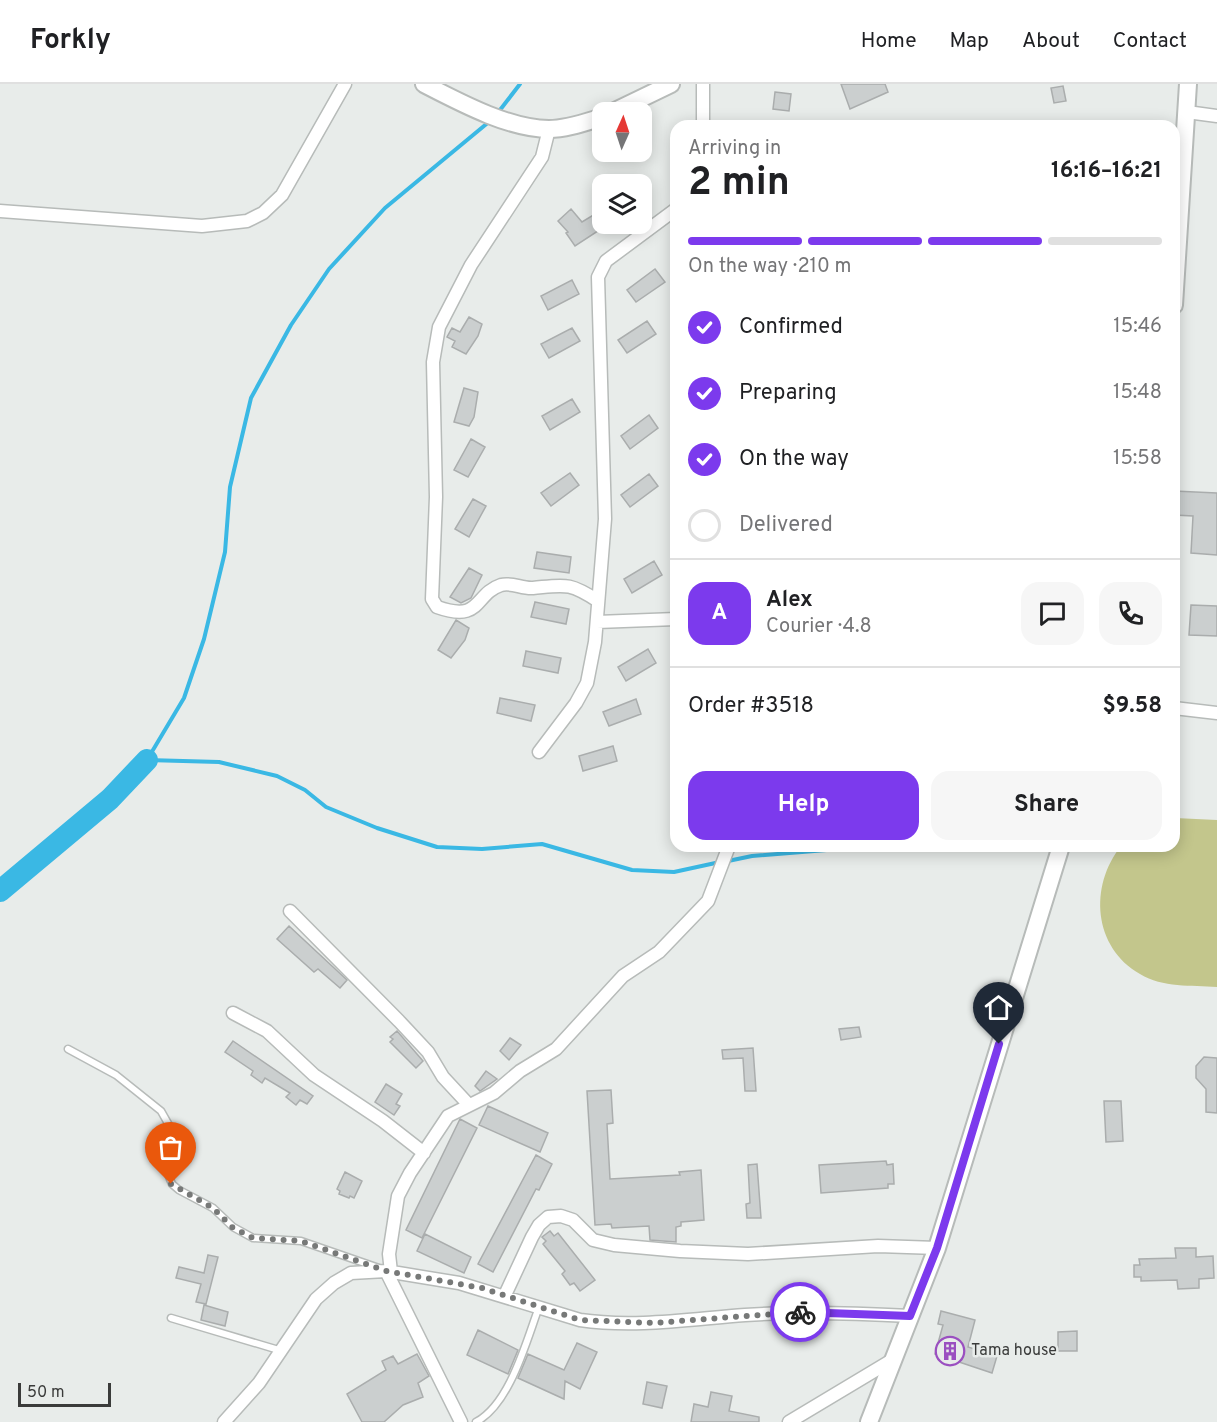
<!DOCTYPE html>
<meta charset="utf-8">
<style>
body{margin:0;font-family:Overpass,sans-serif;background:#f6f6f6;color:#202124;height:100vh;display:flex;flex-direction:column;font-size:22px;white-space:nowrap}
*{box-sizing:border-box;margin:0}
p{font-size:20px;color:#757577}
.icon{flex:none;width:33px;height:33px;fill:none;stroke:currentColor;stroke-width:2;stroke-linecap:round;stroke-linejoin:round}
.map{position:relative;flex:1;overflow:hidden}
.drawer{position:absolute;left:670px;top:36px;width:510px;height:732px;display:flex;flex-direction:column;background:#fff;border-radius:18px;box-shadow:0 3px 15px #0003}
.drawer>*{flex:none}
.needle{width:39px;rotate:3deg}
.controls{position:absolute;left:592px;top:18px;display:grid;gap:12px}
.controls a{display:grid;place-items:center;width:60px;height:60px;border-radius:12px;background:#fff;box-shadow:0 3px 15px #0003;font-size:30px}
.scale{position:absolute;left:18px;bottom:15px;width:93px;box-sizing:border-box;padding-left:6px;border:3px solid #3a3b3a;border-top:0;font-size:16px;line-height:21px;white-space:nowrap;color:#3a3b3a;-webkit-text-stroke:4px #e8ecea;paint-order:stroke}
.pin{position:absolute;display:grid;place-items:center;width:51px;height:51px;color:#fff;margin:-62px -26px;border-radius:50% 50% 50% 0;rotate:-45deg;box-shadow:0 0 6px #0007}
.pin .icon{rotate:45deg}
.courier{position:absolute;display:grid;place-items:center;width:60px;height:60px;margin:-30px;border:4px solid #7c3aed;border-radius:50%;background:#fff;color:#222;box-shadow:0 2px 8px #0007}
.summary em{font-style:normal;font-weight:700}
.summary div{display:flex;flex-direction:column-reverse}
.summary{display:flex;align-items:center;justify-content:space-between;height:102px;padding:0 18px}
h1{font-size:39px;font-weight:700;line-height:45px}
.bar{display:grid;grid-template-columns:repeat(4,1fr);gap:9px 6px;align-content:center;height:72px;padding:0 18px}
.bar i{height:8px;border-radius:4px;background:#e0e0e0}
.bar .current{background:#7c3aed}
.bar p{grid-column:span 4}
.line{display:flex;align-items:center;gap:15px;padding:0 18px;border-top:2px solid #e0e0e0}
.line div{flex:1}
.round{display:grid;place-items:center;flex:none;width:63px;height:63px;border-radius:18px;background:#f6f6f6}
ol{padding:0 18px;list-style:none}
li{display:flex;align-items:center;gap:18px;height:66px}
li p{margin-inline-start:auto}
li .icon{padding:6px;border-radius:50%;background:#7c3aed;color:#fff;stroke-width:4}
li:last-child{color:#757577}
li i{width:33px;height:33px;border:3px solid #e0e0e0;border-radius:50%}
.action{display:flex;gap:12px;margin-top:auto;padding:12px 18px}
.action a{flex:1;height:69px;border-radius:18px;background:#7c3aed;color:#fff;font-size:24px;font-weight:700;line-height:69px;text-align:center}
.action a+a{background:#f6f6f6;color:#202124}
header{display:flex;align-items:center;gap:36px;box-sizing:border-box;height:84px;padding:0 30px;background:#fff;border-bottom:2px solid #e0e0e0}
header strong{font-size:28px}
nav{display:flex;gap:33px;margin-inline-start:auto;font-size:21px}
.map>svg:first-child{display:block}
.green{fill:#c3c68c}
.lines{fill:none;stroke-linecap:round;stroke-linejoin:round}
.stream{stroke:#3ab8e4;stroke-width:4}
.river{stroke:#3ab8e4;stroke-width:22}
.building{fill:#cbcfcf;stroke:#aaadad;stroke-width:1.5}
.lane-casing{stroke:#b7bbb9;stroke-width:9}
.street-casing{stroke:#b7bbb9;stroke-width:15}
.secondary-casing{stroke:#b7bbb9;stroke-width:20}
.lane{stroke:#fff;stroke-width:6}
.street{stroke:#fff;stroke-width:12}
.secondary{stroke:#fff;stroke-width:16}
.done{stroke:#777978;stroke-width:6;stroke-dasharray:0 10.8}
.route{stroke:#7c3aed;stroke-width:8}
.labels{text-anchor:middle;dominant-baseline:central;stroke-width:5;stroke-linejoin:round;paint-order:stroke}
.poi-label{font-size:16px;fill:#3a3b3a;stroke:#e8ecea;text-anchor:start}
</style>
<header>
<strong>Forkly</strong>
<nav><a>Home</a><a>Map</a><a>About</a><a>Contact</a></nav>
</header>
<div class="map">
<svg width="1217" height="1338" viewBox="0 0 1217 1338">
<rect width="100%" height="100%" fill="#e8ecea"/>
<!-- green -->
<path class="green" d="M1175,734l42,2v167c-26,-2 -54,1 -77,-13 -47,-27 -51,-88 -19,-128h53z"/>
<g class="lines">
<!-- stream -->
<path class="stream" d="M500,26l20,-26
M147,676l72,2 58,14 28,14 21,17 51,21 60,19 45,2 60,-5 90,26 42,2 46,-10
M147,676l37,-62 20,-59 21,-87 5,-65 21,-89 40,-73 38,-56 56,-61 105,-87
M728,777l24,-5 124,-10"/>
<!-- river -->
<path class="river" d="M0,807l110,-92 37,-39"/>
</g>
<!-- building -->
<path class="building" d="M841,0h44l3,8 -38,17z
M1063,2l3,15 -12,2 -3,-15z
M775,8l16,2 -2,17 -16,-2z
M571,125l11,13 13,-8 9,13 -29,19 -9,-13 2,-1 -10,-11z
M655,185l10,13 -29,20 -9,-12z
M572,196l7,14 -31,16 -7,-14z
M469,233l13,7 -4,12 -12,18 -14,-7 3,-6 -8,-4 5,-9 8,4z
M647,237l9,13 -29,19 -9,-13z
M572,244l8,13 -31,17 -8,-14z
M464,304l14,4 -4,25 -5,9 -15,-4z
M572,315l8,13 -30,18 -8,-14z
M649,331l9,13 -28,21 -9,-13z
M471,355l14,8 -17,30 -14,-7z
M570,389l9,12 -28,21 -10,-13z
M649,390l9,12 -28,21 -9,-12z
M1174,407l43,2v62l-26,-2 2,-37 -19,-1z
M473,415l13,7 -17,31 -14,-8z
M537,468l34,5 -2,16 -35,-5z
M654,477l8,14 -30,18 -8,-14z
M469,484l13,7 -11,23 -10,5 -11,-6z
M535,518l34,7 -3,15 -35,-7z
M1191,521l26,1v30l-28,-1z
M456,536l13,8 -4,12 -14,18 -13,-8z
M648,565l8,14 -30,18 -8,-14z
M526,567l35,7 -3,15 -35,-7z
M500,614l35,7 -4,16 -34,-8z
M636,615l5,15 -32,12 -6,-14z
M613,662l4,15 -34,10 -4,-15z
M289,842l58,54 -7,8 -22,-19 -4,3 -37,-33z
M859,943l2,10 -20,3 -2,-11z
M397,947l26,30 -7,7 -26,-26 3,-3 -3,-2z
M510,954l11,7 -12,15 -9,-9z
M233,957l80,55 -6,8 -7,-4 -4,5 -10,-8 4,-4 -25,-15 -3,5 -11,-8 2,-4 -28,-19z
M753,964l3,43h-11l-2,-33 -20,1 -1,-9z
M1204,973l13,1v55l-11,-1v-23l-10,-11v-12z
M486,987l11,8 -17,12 -5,-5z
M386,1000l16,10 -6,10 4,2 -6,9 -19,-13z
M611,1006l2,33 -6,1 3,55 70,-4 -1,-3 22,-2 3,50 -23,2v4l-5,1v15l-26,-2 -1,-14 -37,2 -1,-4 -16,1 -8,-134z
M1104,1017h17l2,40 -17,1z
M488,1022l60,27 -8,19 -61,-27z
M460,1035l17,9 -55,110 -16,-8z
M536,1071l16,9 -13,26 -3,-1 -43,83 -15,-8z
M886,1077l1,4 6,-1 1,20h-6v4l-67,5 -2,-28z
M757,1080l4,54h-14l-1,-14 4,-1 -2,-38z
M345,1088l17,9 -8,17 -4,-2 -1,2 -10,-4 1,-3 -3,-2z
M550,1147l4,5 4,-3 37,47 -15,11 -6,-8 -4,2 -8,-11 3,-3 -22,-27 3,-3 -4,-4z
M425,1150l46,23 -7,16 -47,-22z
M1175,1164h21v9l17,-1 1,22 -15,1v9l-21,1 -1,-9 -36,1v-4h-7v-12h6l-1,-6 37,-1z
M208,1171l10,2 -12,47 -10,-2 5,-18 -25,-6 3,-11 25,6z
M204,1221l24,7 -3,14 -24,-6z
M941,1227l34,9 -7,27 29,9 -5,17 -57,-19 8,-29 -5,-1z
M478,1246l40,20 -10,24 -41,-19z
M1077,1247v20h-19v-19z
M577,1259l20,9 -17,37 -15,-8 -1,18 -46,-21 10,-24 36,16z
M417,1270l12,22 -11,7 5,14 -20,8 -19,17h-22l-15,-28 39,-24 -4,-9 11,-5 5,8z
M647,1298l20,4 -5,22 -19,-4z
M711,1308l21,4 -3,15 30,6v5h-68l3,-18 14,3z"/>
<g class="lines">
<!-- lane casing -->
<g class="lane-casing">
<path id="lane" d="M68,965l48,26 45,36 13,23 -6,40 4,10 7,6 34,18 20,19 20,11 48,3 78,27
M171,1234l111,33
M476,1338c34,-18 50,-80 63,-115"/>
</g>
<!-- street casing -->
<g class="street-casing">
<path id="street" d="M1187,28l30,4
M703,42v-42
M549,45l-7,28 -71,108 -32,62 -6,35 3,135 -4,102 5,8c45,16 37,-13 64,-22 11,-3 21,4 32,3 32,-3 36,-6 65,13
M0,127l202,15 45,-5 16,-8 19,-18 63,-111
M597,538l79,-3
M1174,624l43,5
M539,668l37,-49 11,-20 8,-41 10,-123 -7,-242 8,-16 70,-52
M290,827l109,110 29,31 15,25 26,28
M233,929l34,18 47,44 69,46 41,32
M386,1187l75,151
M391,1188l-2,-18 9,-58 12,-23 38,-57 46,-23 26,-22 36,-22 67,-73 36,-24 49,-51 21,-55
M505,1211l27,-58 7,-12 9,-8 13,-1 12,4 20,20 21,5 66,6 68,3 130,-8 59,2
M224,1338l35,-39 57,-84 18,-16 17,-10 35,-2 73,12 121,37c55,8 110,-1 165,-5 55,-4 109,-2 165,1
M789,1338l105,-63"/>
</g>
<!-- secondary casing -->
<g class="secondary-casing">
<path id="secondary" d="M424,0c35,18 85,45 125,45 18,0 37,-7 54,-12
M613,28l58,-28
M1174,221l14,-221
M869,1338l68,-174 124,-402"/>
</g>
<!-- lane -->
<use href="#lane" class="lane"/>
<!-- street -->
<use href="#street" class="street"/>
<!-- secondary -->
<use href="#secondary" class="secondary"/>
</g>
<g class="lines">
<!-- done -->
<path class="done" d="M171,1100l42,24 19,19 21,11 48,3 85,30 96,17 98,32 73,3 147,-11"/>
<!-- route -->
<path class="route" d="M800,1228l110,4 27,-68 62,-204"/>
</g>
<!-- icons -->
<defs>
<g id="building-ring" transform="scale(1.5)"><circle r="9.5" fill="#e8ecea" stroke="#9a4fc0" stroke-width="1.5"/><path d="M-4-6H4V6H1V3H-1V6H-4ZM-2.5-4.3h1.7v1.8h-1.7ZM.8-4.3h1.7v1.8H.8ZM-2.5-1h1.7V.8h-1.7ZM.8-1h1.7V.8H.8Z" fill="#9a4fc0"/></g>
</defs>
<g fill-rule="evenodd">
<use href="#building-ring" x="950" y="1267"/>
</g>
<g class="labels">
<!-- poi labels -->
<g class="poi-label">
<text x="971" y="1267">Tama house</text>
</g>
</g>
</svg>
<div class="controls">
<a><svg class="needle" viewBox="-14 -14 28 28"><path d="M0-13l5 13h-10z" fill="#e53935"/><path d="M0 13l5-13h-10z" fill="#757577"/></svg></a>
<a><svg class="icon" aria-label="layers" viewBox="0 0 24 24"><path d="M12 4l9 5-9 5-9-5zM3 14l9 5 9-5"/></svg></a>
</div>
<div class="scale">50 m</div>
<div class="pin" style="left:171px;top:1100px;background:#ea580c"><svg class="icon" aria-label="bag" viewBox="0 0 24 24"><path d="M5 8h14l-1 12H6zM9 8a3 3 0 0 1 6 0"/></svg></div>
<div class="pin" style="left:999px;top:960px;background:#1f2937"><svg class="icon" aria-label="home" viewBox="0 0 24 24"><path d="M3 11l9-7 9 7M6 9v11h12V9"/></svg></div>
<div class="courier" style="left:800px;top:1228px"><svg class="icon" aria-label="bike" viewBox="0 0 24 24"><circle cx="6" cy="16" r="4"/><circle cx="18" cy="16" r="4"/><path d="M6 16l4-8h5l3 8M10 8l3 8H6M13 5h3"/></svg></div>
<section class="drawer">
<div class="summary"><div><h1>2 min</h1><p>Arriving in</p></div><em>16:16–16:21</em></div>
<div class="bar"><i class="current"></i><i class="current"></i><i class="current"></i><i></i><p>On the way · 210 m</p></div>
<ol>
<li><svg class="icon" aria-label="check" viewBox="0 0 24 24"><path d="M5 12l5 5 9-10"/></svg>Confirmed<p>15:46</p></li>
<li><svg class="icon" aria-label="check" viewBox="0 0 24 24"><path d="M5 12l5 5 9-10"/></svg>Preparing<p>15:48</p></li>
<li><svg class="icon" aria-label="check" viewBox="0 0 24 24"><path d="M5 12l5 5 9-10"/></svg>On the way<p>15:58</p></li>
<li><i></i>Delivered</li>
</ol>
<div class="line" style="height:108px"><b class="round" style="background:#7c3aed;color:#fff">A</b><div><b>Alex</b><p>Courier · 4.8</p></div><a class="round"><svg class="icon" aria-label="chat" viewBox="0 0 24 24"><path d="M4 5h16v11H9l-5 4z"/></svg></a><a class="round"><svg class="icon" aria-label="phone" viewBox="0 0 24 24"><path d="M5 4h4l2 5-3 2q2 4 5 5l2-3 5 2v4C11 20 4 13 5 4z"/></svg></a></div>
<div class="line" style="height:78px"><div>Order #3518</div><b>$9.58</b></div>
<div class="action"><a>Help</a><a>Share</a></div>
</section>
</div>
